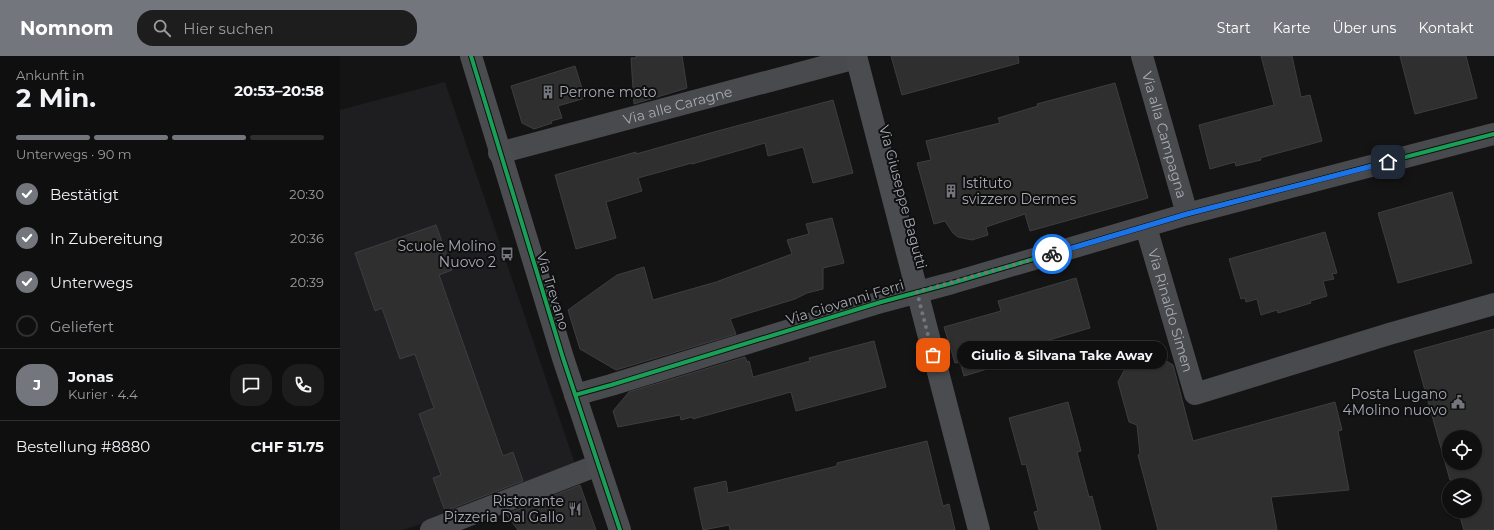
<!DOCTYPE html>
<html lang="de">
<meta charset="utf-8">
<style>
body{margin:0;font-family:Montserrat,sans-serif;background:#1d1d1e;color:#f1f3f6;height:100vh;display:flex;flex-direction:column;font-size:15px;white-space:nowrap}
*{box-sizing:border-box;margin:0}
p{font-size:13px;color:#9b9c9f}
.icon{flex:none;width:22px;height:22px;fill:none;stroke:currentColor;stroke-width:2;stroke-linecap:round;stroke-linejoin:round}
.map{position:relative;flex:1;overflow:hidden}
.sheet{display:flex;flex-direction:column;background:#0f0f10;width:340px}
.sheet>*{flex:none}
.controls{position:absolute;left:1102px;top:374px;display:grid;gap:8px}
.controls a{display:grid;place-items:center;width:40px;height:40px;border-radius:50%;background:#0f0f10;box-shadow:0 1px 3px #0004,0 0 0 1px #2f2f30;font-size:20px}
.pin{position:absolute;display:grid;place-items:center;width:34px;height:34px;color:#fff;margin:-17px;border-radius:8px;box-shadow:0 2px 6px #0006}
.courier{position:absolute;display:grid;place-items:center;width:40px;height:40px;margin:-20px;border:3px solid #1a73e8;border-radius:50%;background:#fff;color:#222;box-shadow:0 1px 5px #0007}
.bubble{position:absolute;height:28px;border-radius:14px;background:#0f0f10;box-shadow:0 1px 3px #0004,0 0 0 1px #2f2f30;font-size:13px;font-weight:700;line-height:28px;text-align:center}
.head em{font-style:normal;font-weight:700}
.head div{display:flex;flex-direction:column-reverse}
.head{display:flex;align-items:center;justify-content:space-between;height:68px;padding:0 16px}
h1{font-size:26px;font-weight:700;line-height:30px}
.bar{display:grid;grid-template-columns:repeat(4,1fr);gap:6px 4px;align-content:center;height:48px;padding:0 16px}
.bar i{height:5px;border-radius:3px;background:#2f2f30}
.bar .active{background:#74767d}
.bar p{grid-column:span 4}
.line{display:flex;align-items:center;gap:10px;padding:0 16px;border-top:1px solid #2f2f30}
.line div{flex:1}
.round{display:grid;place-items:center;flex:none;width:42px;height:42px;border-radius:16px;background:#1d1d1e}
ol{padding:0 16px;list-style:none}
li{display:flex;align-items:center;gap:12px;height:44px}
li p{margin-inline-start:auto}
li .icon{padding:4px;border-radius:50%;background:#74767d;color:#fff;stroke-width:4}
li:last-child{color:#9b9c9f}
li i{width:22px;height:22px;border:2px solid #2f2f30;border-radius:50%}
header{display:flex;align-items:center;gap:24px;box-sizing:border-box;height:56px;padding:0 20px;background:#74767d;color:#fff}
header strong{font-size:19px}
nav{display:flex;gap:22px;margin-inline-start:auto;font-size:14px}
.search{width:280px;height:36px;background:#1d1d1e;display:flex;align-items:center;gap:10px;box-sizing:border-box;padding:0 14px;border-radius:16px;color:#9b9c9f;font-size:15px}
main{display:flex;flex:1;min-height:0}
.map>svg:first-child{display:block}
.built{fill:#1e1e20}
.building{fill:#2f2f30;stroke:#3d3e41;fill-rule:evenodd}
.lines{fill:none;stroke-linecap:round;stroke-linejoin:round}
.minor{stroke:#494a4d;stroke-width:22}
.major{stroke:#4b4c4f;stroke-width:22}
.cycleway-casing{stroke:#0f0f10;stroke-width:6}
.cycleway{stroke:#1a9f57;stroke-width:4}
.done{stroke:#74767d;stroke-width:4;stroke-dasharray:0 7.2}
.route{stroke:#1a73e8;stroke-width:5}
.labels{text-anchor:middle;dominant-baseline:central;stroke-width:4;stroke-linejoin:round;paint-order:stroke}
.poi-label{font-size:14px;fill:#a7aab5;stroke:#0f0f10;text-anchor:end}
.street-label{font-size:14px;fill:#a7aab5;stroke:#0f0f10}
</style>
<header>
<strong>Nomnom</strong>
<div class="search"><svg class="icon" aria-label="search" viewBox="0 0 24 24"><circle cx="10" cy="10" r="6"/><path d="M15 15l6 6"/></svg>Hier suchen</div>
<nav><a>Start</a><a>Karte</a><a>Über uns</a><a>Kontakt</a></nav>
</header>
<main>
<section class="sheet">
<div class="head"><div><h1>2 Min.</h1><p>Ankunft in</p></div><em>20:53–20:58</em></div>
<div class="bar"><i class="active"></i><i class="active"></i><i class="active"></i><i></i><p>Unterwegs · 90 m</p></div>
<ol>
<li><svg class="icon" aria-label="check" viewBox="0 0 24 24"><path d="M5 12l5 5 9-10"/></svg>Bestätigt<p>20:30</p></li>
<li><svg class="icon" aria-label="check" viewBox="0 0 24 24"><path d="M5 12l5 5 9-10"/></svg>In Zubereitung<p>20:36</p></li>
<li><svg class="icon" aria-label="check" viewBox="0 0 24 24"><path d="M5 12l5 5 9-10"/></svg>Unterwegs<p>20:39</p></li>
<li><i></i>Geliefert</li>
</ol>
<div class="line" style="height:72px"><b class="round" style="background:#74767d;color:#fff">J</b><div><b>Jonas</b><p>Kurier · 4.4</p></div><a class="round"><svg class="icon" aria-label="chat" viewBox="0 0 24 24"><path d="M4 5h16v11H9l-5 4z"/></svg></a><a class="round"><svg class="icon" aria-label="phone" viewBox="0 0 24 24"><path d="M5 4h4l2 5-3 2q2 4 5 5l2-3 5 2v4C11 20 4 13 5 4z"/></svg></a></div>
<div class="line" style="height:52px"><div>Bestellung #8880</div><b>CHF 51.75</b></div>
</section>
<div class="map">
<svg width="1154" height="474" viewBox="0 0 1154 474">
<rect width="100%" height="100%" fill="#141415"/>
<!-- built -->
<path class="built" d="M105,26l130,382 -45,24 -127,42h-63v-420z"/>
<!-- building -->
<path class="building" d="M296,0h46l5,32 -53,16 -3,-46h5z
M551,0h127l1,7 -117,32z
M921,0h31l9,41 9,-2 12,46 -62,17 1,2 -25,6 -1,-4 -25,7 -11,-44 75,-20z
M1060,0h66l11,42 -62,16z
M235,10l10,32 -27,8 4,12 -11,3 1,2 -18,6 -12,-6 -11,-37z
M775,27l33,115 -118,33 -5,-17 -39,13 2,8 -16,5 -14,-3 -5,-4 -8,-12 -11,3 -17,-61 14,-3 -5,-19 74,-18 -2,-5 40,-12 -1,-2z
M493,44l20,73 -40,10 -10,-36 -35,9 -3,-13 -73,21v-1l-54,15 4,13 -36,11 10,36 -40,11 -21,-74 81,-23v2l78,-22z
M1112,136l20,71 -74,20 -20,-70z
M492,162l12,45 -21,5v21l-16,4 -12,6 -65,20 6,15 -120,36 -36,-21 -12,-39 49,-35 27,-8 9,33 63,-18 76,-28 -5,-14 22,-6 -3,-10z
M96,169l16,45 -13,5 64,181 10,-4 10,29 -78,30 -12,-33 8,-3 -22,-61 15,-6 -19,-54 -15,5 -18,-51 -7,3 -20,-58z
M985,176l12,41 -5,1 2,5 -11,2 4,15 -17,5 1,2 -33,10 -1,-3 -16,5 -4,-16 -11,3 -1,-4 -4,1 -12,-40z
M736,222l14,50 -89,26 3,10 -40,12 -4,-14 -5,1 -11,-36 57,-16 -3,-10z
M1154,273v201h-30l-6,-19h17v-26h-14l-1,-6 -10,1 -36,-129zM1109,381h26v26h-26z
M534,285l12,46 -90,24 -5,-19 -98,27 -1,-2 -11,3 -1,-5 -62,12 -5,-16 16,-19 116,-35 2,5 2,-1 4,16 57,-16 -1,-3z
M823,303l10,6 20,76 142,-39 7,28 -4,1 11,59 -78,7 6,33h-119l-20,-75 2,-1 -3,-29 -8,-3 -11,-40 8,-15z
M728,346l13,49 -4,1 12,45 3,-1 9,34h-62l-5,-18 4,-1 -12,-47 -4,1 -13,-47z
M587,385l16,65 6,-2 6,26h-225l-1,-5 -26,5 -9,-42 32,-7 2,12 109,-27v-3z
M240,429l16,45h-78l-12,-16z"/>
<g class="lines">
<!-- minor -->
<g class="minor">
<path id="s1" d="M802,0l45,158"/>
<path id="s2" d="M159,97l357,-95"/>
<path id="s3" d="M806,171l49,167 194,-60 105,-30"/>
<path d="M235,339l36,-10 270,-83 71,-19 235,-69 307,-80"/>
<path d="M91,474l167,-65"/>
</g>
<!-- major -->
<path class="major" d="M131,0l92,302 57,172
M516,0l123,474"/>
<!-- cycleway casing -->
<g class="cycleway-casing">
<path id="cycleway" d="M131,0l92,302 57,172
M235,339l36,-10 270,-83 71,-19 235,-69 307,-80"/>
</g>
<!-- cycleway -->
<use href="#cycleway" class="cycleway"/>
</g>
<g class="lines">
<!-- done -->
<path class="done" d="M593,299l-16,-63 135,-38"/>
<!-- route -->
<path class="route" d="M712,198l135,-40 201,-52"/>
</g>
<!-- icons -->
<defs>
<g id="building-bare" transform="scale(1.08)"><path d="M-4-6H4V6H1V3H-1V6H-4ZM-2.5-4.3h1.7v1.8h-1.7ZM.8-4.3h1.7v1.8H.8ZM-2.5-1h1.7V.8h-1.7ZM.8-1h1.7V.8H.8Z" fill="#74767d" stroke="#0f0f10" stroke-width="2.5" paint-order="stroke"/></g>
<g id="bus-bare" transform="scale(1.08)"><path d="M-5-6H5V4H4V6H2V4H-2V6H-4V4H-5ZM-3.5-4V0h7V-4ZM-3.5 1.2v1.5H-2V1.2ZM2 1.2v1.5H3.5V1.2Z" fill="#74767d" stroke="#0f0f10" stroke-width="2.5" paint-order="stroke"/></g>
<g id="civic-bare" transform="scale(1.08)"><path d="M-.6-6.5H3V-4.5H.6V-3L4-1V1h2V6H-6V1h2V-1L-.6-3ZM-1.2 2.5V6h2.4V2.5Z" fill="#74767d" stroke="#0f0f10" stroke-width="2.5" paint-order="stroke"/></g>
<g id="restaurant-bare" transform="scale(1.08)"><path d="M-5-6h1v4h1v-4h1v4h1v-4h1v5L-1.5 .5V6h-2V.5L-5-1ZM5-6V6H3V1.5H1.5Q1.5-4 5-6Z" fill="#74767d" stroke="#0f0f10" stroke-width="2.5" paint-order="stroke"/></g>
</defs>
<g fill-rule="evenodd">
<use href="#building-bare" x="208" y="36"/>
<use href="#building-bare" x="611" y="135"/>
<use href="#bus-bare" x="167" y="198"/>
<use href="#civic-bare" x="1118" y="346"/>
<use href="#restaurant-bare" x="235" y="453"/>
</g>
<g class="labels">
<!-- poi labels -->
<g class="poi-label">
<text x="219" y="36" text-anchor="start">Perrone moto</text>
<text x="622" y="127" text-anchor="start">Istituto<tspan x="622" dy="16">svizzero Dermes</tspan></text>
<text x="156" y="190">Scuole Molino<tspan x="156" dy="16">Nuovo 2</tspan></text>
<text x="1107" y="338">Posta Lugano<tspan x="1107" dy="16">4Molino nuovo</tspan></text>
<text x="224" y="445">Ristorante<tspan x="224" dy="16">Pizzeria Dal Gallo</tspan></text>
</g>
<!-- street labels -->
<g class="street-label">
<text stroke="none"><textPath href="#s2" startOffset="185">Via alle Caragne</textPath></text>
<text stroke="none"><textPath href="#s1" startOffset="82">Via alla Campagna</textPath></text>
<text transform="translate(563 141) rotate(75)">Via Giuseppe Bagutti</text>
<text transform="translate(213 235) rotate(73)">Via Trevano</text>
<text transform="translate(505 246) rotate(-17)">Via Giovanni Ferri</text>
<text stroke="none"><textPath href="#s3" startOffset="87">Via Rinaldo Simen</textPath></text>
</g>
</g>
</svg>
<div class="controls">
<a><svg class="icon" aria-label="locate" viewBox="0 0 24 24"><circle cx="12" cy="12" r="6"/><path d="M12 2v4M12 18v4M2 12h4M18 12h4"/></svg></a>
<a><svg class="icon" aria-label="layers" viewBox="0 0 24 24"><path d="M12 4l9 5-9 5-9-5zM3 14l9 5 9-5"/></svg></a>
</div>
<div class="pin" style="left:593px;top:299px;background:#ea580c"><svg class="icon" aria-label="bag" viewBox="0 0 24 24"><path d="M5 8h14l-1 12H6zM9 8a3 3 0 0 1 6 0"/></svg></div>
<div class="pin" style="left:1048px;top:106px;background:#1f2937"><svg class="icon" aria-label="home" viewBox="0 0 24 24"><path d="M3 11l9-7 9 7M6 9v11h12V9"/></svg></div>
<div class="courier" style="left:712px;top:198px"><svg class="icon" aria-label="bike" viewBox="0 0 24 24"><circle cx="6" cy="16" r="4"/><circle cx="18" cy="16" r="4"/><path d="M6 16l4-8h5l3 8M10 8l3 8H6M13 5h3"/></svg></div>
<div class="bubble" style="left:617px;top:285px;width:210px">Giulio &amp; Silvana Take Away</div>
</div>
</main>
